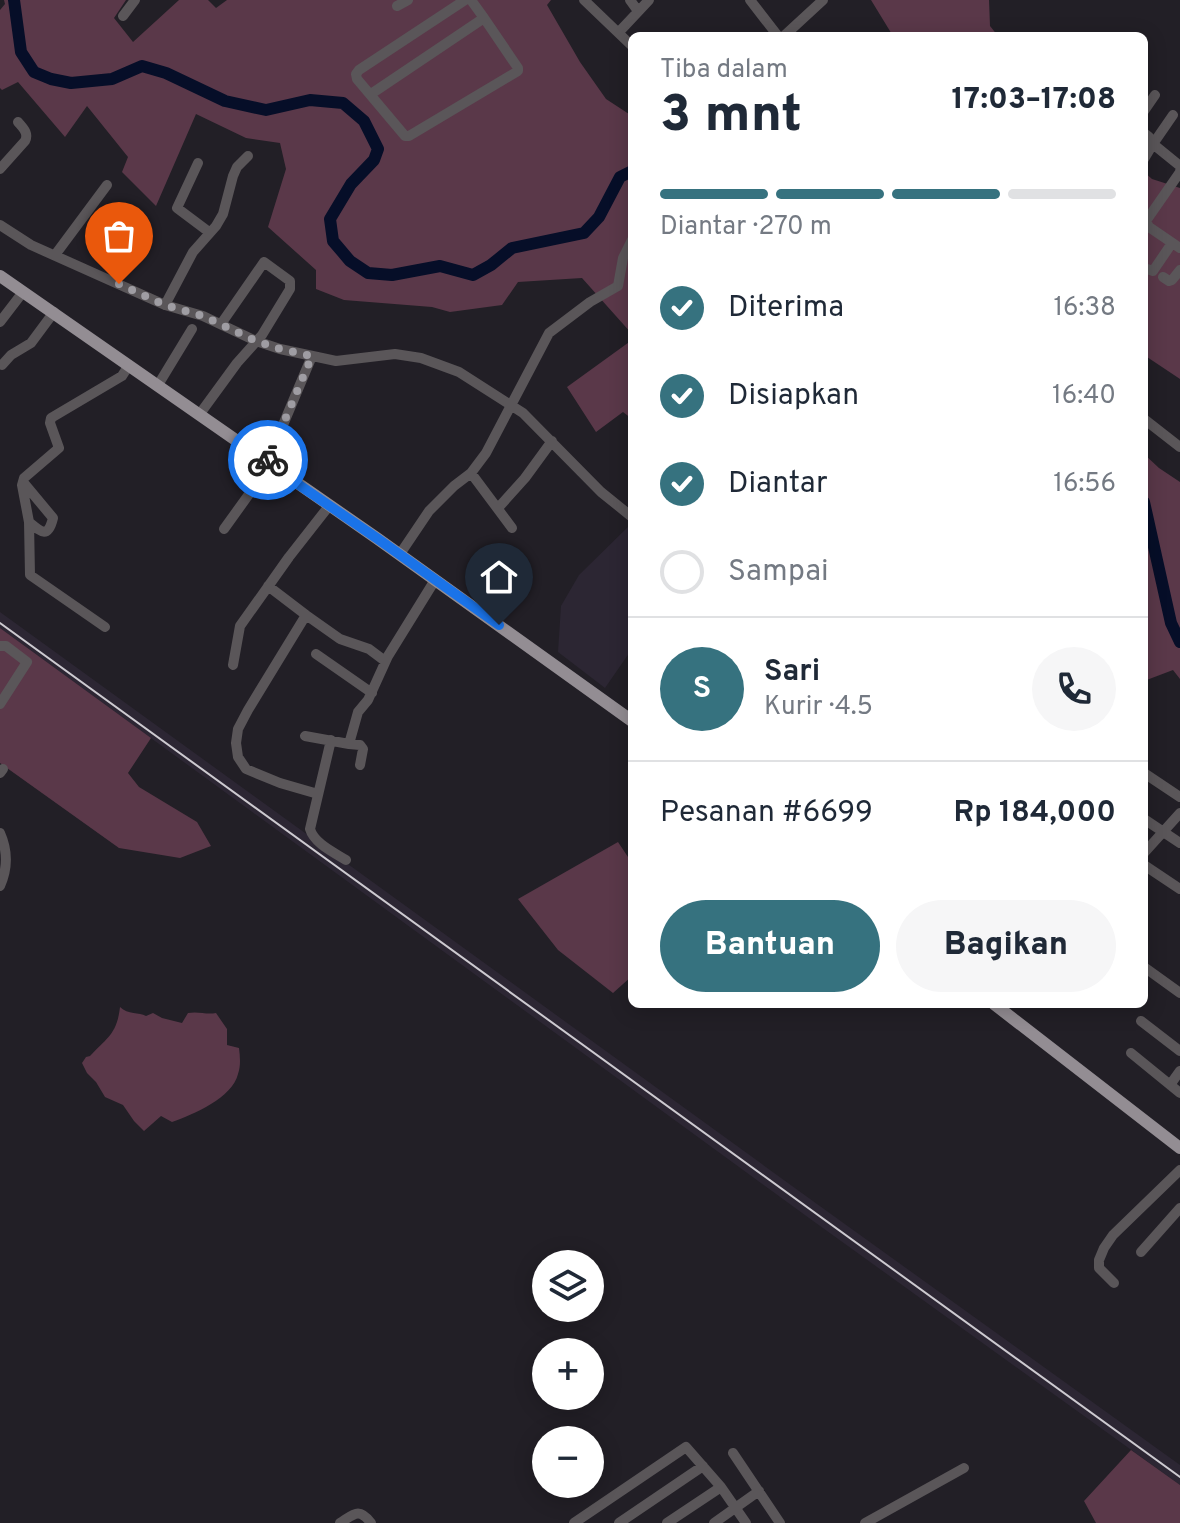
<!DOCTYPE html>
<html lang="id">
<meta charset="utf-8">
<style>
body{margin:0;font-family:Overpass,sans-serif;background:#f6f6f7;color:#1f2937;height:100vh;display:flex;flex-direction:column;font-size:30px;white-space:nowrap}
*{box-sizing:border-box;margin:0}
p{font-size:26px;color:#747a83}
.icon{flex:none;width:44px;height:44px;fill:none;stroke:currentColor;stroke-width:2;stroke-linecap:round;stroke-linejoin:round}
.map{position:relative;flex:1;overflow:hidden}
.details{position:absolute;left:628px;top:32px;width:520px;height:976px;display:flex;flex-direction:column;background:#fff;border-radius:12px;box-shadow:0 4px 20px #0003}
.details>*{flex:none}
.buttons{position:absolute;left:532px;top:1250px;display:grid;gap:16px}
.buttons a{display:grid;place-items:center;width:72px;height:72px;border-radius:50%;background:#fff;box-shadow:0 4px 20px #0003;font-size:40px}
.pin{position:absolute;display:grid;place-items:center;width:68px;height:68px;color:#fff;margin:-82px -34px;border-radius:50% 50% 50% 0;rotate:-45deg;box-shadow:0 0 8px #0007}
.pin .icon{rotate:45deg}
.courier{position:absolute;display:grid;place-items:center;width:80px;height:80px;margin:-40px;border:6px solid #1a73e8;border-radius:50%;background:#fff;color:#222;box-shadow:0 2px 10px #0007}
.headline em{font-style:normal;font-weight:800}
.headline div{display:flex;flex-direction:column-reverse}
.headline{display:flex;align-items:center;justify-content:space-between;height:136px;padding:0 32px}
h1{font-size:52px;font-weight:800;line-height:60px}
.bar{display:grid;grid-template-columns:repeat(4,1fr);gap:12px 8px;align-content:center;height:96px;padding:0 32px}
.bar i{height:10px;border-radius:6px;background:#e0e1e3}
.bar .selected{background:#36727f}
.bar p{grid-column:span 4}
.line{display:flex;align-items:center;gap:20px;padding:0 32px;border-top:2px solid #e0e1e3}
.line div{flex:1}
.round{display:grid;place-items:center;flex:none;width:84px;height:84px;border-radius:42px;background:#f6f6f7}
ol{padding:0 32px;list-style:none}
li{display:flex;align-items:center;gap:24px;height:88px}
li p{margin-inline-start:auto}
li .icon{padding:8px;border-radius:50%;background:#36727f;color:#fff;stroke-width:4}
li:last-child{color:#747a83}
li i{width:44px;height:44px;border:4px solid #e0e1e3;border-radius:50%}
.cta{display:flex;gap:16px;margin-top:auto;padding:16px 32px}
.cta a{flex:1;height:92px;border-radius:48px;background:#36727f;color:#fff;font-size:32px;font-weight:800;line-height:92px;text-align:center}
.cta a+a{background:#f6f6f7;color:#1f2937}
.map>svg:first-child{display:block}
.built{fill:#2c2633}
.green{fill:#5a3849}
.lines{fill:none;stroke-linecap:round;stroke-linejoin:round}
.river{stroke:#060e28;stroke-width:12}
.minor{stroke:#5a5659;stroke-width:10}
.major{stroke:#938d93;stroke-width:12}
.rail{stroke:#cdcad0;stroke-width:2}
.done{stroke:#9f9da3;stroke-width:8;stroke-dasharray:0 14.4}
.route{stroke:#1a73e8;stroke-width:10}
</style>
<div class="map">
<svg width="1180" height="1523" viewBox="0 0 1180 1523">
<rect width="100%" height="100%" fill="#221f26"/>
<!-- built -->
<path class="built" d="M632,523v126l-27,39 -47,-36 3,-46 18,-31z
M0,612l817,592 363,261v20l-371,-267 -809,-590z"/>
<!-- green -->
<path class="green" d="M4,0h122l-12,18 19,24 46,-42h29l8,8 11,-8h324l-4,5 33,57 26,37 26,17v218l-50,-56 -64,4 -16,23 -52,7 -18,-5 -88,-7 -28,-11v-19l-48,-43 18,-58 -6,-26 -34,-5 -50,-24 -40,92 -34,-34 6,-15 -41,-51 -22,31 -47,-55 -16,8 -2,-2v-78l5,-6z
M871,0h118l1,26 8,10h-105z
M1144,172l8,7 28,9v191l-36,-24z
M632,340v79l-9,-7 -27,20 -29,-45z
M1144,454l15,14 21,14v197l-7,-9 -29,11z
M0,628l151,110 -23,35 11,14 58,35 14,24 -31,12 -61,-10 -119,-85z
M618,842l14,21v113l-19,17 -55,-43 -40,-51z
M120,1007c8,8 19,5 26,9l7,-3 9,5 20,5 6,-10c11,-2 18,2 28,0l11,16v16l12,3c1,9 2,17 -1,26 -6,24 -44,40 -66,48l-11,-6 -17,15 -10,-10 -11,-16 -18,-8 -9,-15 -9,-9 -5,-10 4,-6 4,-1c17,-18 27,-22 30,-49z
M1131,1450l49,35v38h-84l-12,-22z"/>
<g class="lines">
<!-- river -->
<path class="river" d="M14,0l7,52 13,20 17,7 20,4 41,-4 30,-13 24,7 59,28 41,9 44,-10 33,3 21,18 14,28 -4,11 -23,24 -21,35 3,22 17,20 18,12 24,2 48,-9 33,9 18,-10 21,-17 72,-15 15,-16 21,-40 12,-6
M1144,502l27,121 9,19"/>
<!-- minor -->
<path class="minor" d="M465,0l-106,70 -3,4 1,5 48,57h4l109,-65v-3l-34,-50
M584,0l48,46
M630,0l8,11
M750,0l28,36
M397,6l11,-6
M123,16l12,-16
M619,32l30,-32
M784,36l39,-36
M371,94l113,-76 -13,-18
M1144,111l11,-16
M1173,115l-20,29 26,21 1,3
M1144,133l5,4 4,7 -9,15
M198,163l-21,45 32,24
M0,169l25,-28c4,-8 -2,-13 -7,-19
M1180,172l-34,49 3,6 31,21
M0,225l31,20 134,60 38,11 53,25 24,8 56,12 59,-7 26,4 38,14 64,41 78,79 31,25
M55,255l52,-70
M1147,269l6,2 19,-28
M1163,277l6,4 3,-1 8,-10
M165,305l28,-53 23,-26 7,-12 10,-38 4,-9 11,-11
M0,322l23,-30
M2,365l9,-10 20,-12 23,-31
M158,385l34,-56
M199,415l38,-52 25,-28 28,-46v-8l-26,-19 -43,62
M1144,419l36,28
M267,463l45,-107
M471,473l41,55
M23,482l30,36c-5,21 -12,14 -24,4
M498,508l27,-30 27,-37
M224,529l46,-64
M400,554l29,-43 25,-25 17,-13 15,-20 63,-120 41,-31 28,-16 5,-28 9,-18
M268,586l38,29 -58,95 -10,19 -2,14 2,14 8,12 34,14 38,11
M306,615l34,24 29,10 16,12
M105,627l-75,-52 -1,-53 -7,-37 2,-7 35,-30 -9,-25 1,-5 71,-42 7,-11
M0,646h6l21,16 -27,42
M316,654l56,39
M233,665l7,-39 49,-69 40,-51
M305,736l44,8 9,-32 10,-12 20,-44 47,-76
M331,740l-21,89c4,14 23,23 36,31
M349,744l11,1 3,4 -3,16
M0,773l3,-4
M1144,773l36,24
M1144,819l36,24
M0,833c8,18 8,35 0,53
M1144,853l36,-40
M1144,865l36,24
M1144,967l36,26
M1141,1021l39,30
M1131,1053l49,40
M1170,1085l10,-14
M1141,1252l39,-44
M1114,1283l-15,-15v-8l5,-12 9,-13 67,-65
M733,1453l47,70
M340,1523c14,-9 19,-16 31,0
M574,1523l112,-76 35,40 25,36
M619,1523l84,-57
M667,1523l54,-36
M714,1523l45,-32
M865,1523l99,-55"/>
<!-- major -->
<path class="major" d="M0,276l378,263 254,182
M994,1004l186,144"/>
<!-- rail -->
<path class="rail" d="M0,623l1180,854"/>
</g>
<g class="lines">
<!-- done -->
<path class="done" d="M119,284l46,21 38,11 53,25 24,8 32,7 -44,104"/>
<!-- route -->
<path class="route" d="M268,460l-1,3 111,76 121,86"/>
</g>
</svg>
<div class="buttons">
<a><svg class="icon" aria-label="layers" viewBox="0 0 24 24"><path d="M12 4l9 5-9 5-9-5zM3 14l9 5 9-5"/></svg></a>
<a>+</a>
<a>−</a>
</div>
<div class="pin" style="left:119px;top:284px;background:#ea580c"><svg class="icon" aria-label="bag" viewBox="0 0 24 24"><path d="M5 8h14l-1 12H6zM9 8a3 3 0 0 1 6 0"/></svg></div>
<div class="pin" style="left:499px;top:625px;background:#1f2937"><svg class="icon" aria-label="home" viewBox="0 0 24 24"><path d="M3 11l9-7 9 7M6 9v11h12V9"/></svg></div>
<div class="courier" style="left:268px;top:460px"><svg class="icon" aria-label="bike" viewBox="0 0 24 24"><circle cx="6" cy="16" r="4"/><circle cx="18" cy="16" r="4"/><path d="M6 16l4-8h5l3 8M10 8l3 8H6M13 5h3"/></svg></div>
<section class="details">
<div class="headline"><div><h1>3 mnt</h1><p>Tiba dalam</p></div><em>17:03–17:08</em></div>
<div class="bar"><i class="selected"></i><i class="selected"></i><i class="selected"></i><i></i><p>Diantar · 270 m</p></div>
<ol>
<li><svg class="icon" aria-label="check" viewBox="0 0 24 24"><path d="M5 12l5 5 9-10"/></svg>Diterima<p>16:38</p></li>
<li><svg class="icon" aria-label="check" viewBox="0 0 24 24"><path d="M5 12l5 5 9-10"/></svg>Disiapkan<p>16:40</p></li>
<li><svg class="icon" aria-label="check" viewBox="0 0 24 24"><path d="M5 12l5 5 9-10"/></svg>Diantar<p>16:56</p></li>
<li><i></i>Sampai</li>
</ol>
<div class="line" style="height:144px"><b class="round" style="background:#36727f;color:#fff">S</b><div><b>Sari</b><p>Kurir · 4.5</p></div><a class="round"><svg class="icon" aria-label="phone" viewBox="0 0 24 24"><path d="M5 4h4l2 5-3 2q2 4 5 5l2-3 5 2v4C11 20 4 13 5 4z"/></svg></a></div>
<div class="line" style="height:104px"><div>Pesanan #6699</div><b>Rp 184,000</b></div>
<div class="cta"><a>Bantuan</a><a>Bagikan</a></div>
</section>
</div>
